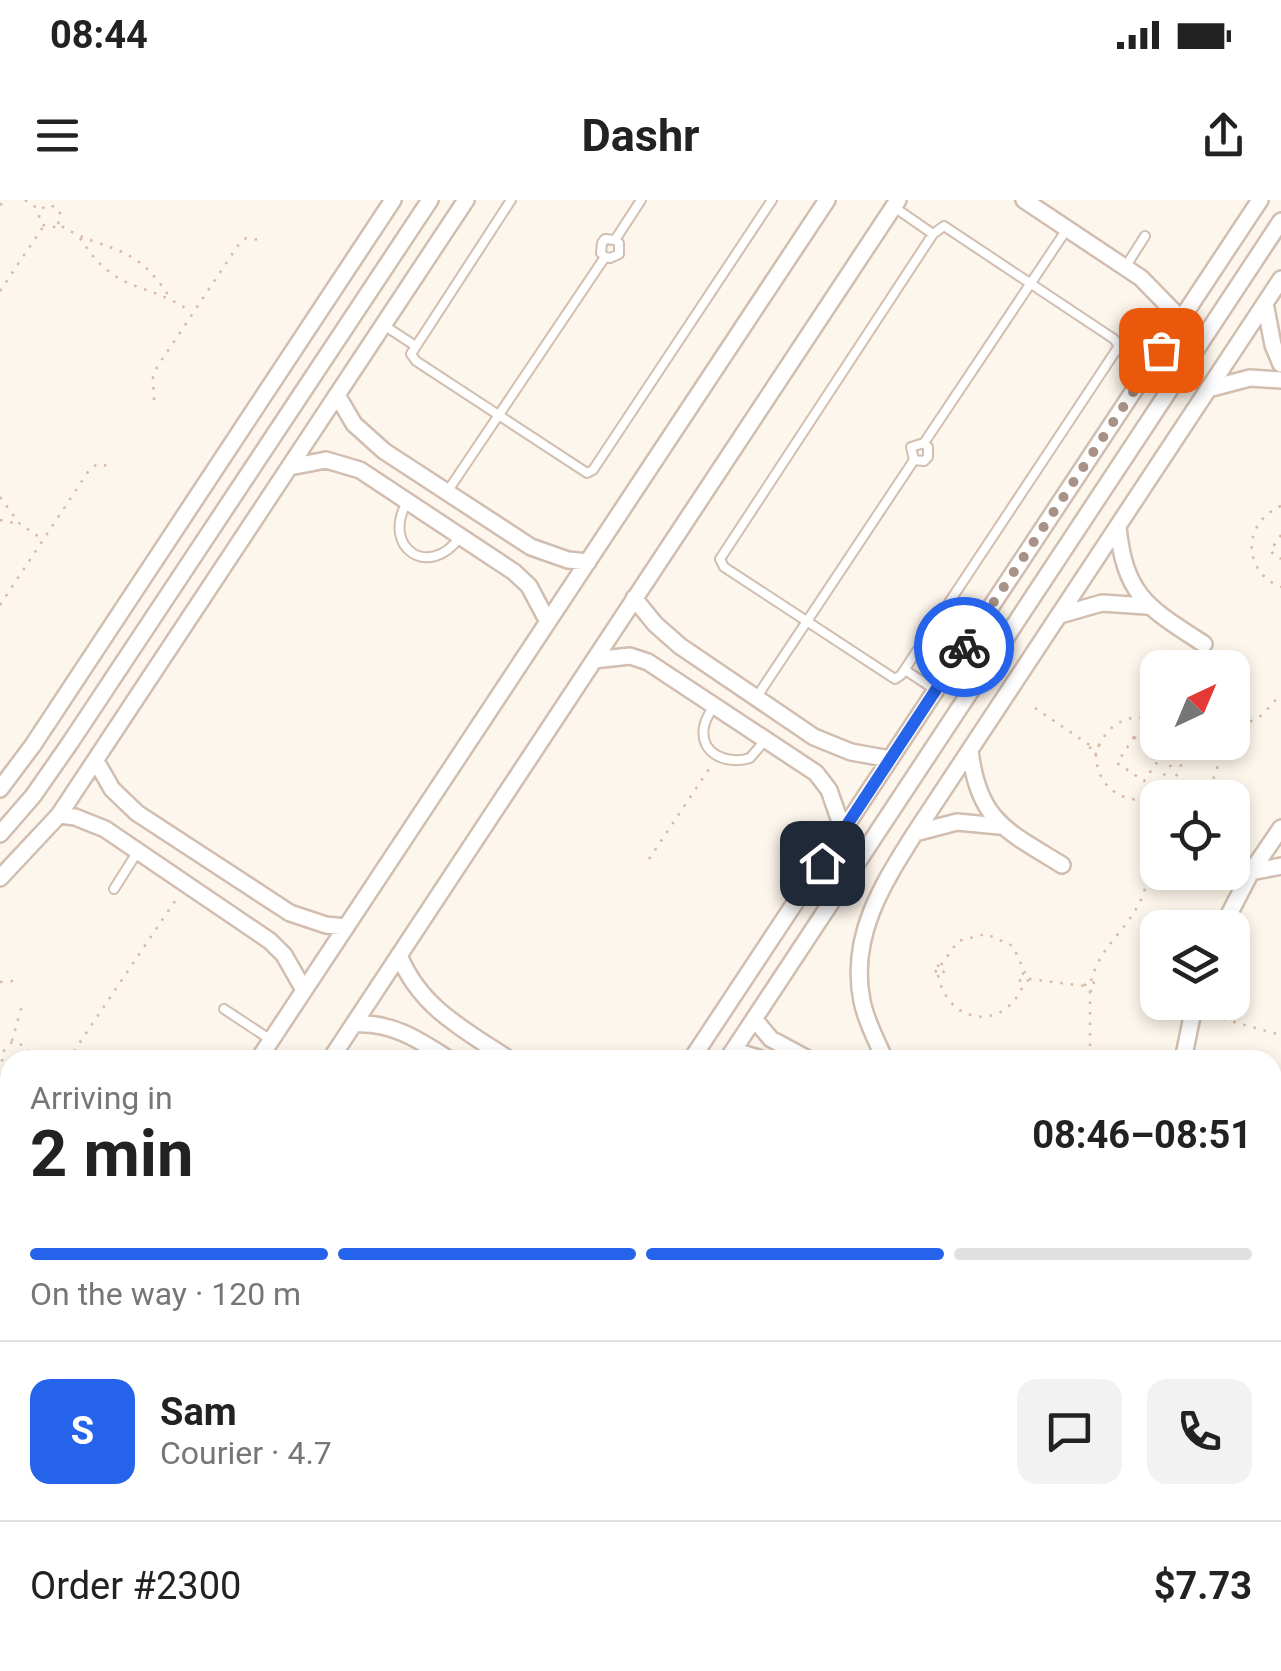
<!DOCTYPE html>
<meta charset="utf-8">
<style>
body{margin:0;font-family:Roboto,sans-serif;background:#f2f2f2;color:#222;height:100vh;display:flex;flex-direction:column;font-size:38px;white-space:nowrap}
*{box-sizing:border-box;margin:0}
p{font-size:32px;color:#767676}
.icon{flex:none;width:55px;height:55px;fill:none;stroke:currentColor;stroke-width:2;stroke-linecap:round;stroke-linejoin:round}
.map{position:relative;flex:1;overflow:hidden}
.side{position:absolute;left:0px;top:850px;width:1282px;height:622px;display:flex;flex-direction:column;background:#fff;border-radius:30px 30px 0 0;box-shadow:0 5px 15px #0003}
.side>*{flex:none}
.needle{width:65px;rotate:44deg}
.buttons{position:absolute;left:1140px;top:450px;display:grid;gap:20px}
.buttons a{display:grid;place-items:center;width:110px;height:110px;border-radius:20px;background:#fff;box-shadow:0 5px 15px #0003;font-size:50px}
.pin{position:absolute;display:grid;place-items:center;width:85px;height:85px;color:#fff;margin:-42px;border-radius:20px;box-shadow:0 5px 15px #0006}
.courier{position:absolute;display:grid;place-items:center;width:100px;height:100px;margin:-50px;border:8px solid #2563eb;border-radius:50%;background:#fff;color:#222;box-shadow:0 2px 12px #0007}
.head em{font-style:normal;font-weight:700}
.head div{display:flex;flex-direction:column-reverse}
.head{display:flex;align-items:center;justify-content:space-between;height:170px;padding:0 30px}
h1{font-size:65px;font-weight:700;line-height:75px}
.bar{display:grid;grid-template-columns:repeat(4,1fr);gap:15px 10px;align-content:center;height:120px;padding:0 30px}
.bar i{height:12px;border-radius:8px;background:#e0e0e0}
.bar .selected{background:#2563eb}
.bar p{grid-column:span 4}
.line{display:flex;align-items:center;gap:25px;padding:0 30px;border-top:2px solid #e0e0e0}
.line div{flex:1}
.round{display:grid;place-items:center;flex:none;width:105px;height:105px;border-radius:20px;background:#f2f2f2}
.status{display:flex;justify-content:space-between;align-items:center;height:70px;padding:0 50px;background:#fff;direction:ltr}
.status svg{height:28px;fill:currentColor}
header{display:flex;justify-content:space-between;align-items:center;height:130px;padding:0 30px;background:#fff;font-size:45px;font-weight:700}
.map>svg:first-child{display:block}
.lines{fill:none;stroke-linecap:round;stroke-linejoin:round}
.service-casing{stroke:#d1beb0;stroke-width:12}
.minor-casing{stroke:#d1beb0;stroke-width:20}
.path{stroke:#d9b8a5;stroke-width:2.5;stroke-dasharray:2.5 8;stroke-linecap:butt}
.service{stroke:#fff;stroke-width:8}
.minor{stroke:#fff;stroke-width:15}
.done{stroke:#a89285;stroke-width:10;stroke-dasharray:0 18}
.route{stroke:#2563eb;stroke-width:12}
</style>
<div class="status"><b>08:44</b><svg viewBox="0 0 49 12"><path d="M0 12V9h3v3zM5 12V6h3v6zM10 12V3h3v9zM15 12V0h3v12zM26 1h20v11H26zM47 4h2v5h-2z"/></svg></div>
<header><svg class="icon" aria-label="menu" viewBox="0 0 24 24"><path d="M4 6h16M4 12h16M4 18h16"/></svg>Dashr<svg class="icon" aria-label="share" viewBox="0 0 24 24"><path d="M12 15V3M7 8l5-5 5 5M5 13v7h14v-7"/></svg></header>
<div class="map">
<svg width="1281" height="1471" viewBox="0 0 1281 1471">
<rect width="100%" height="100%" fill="#fdf6ec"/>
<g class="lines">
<!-- service casing -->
<g class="service-casing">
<path id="service" d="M511,0l-100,154 5,7 171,112 6,-3 179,-270
M894,7l39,27
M944,26l170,113 5,7 -218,329 -6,4 -171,-112 -4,-8 213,-325z
M615,40l26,-40
M1126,66l19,-30
M385,126l29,19
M924,243l143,-214
M447,292l158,-235 5,1 9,-4v-11l-4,-3 -10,-1 -3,4 -1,10 4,4
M407,302c-26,46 22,78 53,35
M905,470l29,19
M756,498l158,-238 10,1 4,-4v-10l-4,-4 -13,4 3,13
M715,504c-4,7 -10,15 -11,23 -5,28 25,38 46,31l17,-20
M114,689l24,-38
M224,809l47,31"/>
</g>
<!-- minor casing -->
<g class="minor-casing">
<path id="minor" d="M1024,0l117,78 40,41
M1265,103l8,42 8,19
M1208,189l42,-11 31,2
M337,195l17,29 30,27 147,96 37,13 20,2
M290,267l36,-7 34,10 154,102 15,14 19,36
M1118,327c7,70 31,81 86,117
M634,398l21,26 25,22 134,91 37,15 39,7
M1060,415l42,-12 44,3
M594,460l36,-4 18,6 168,111 13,17 14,40
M970,550c8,71 37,81 92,115
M96,561l16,28 25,24 153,100 36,12 20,2
M0,589l33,-44 360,-545
M59,615l16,2 30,12 165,112 14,14 20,35
M915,633l42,-11 42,4
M0,634l33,-38 37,-53 360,-543
M1251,672l30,-6
M0,678l59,-63 407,-615
M1222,728l29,-56 30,-44
M399,755c21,53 66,75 111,105
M754,819l17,20 39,21
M354,824c39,-2 65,16 96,36
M731,854h14l20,6
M258,860l569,-860
M330,860l568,-860
M691,860l569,-860
M727,860l554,-839
M885,860c-8,-19 -19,-38 -23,-59 -13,-64 20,-116 53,-168l366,-554
M1183,860l12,-58
M1272,938l9,3
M1272,965l9,4
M0,1016l10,-2
M1272,1316l9,13
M0,1425l10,3
M99,1462l7,9
M197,1462l2,9
M606,1462l2,9
M637,1462l1,9
M658,1462l2,9"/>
</g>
<!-- path -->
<path class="path" d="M25,0l15,10
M0,5l7,-5
M58,24l3,-9 -5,-8 -9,-2 -7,5 -1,8 4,7 11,2 4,-3c49,31 75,15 112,74
M80,38c36,57 64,42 110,73
M0,91l43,-64
M154,200l-1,-23 4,-10 82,-123 7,-6 15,2
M0,297l20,27 22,15
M1281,306c-38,16 -40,65 0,81
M0,320l18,4
M1281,335l-11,16 11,8
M0,405l88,-133 9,-8 12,2
M1035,508l56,38
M1232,532l30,-17 19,-21
M1134,537l28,18 -18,26 -27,-18z
M1090 549a5 5 0 1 1 10 0a5 5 0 1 1-10 0Z
M1099,546c11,-25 33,-34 59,-25
M1184,551l16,-9
M1096,554c0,29 21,47 49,46
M1145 598a5 5 0 1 1 10 0a5 5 0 1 1-10 0Z
M1152,593l23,-34
M1205,598l12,-28 3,-28
M1155,599c19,-12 23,-26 30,-45l-7,-4 -1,8h6
M1149,641l9,-3
M649,659l62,-93
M937,765l8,5 -4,5 -7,-5z
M941,765l17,-24 28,-7 27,12 12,27
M1022,773l7,4 -2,6 -7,-2z
M938,775c10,51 68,57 86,8
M1029,779l56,7
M1085 786a5 5 0 1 1 10 0a5 5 0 1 1-10 0Z
M1091,781c10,-38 41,-54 53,-89 10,-30 0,-59 5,-89
M0,782l13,-1
M1090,791v69
M1223,819l58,16
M12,841l11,-39
M68,860l111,-165
M10,869l-8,-9v-7l10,-11 14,4 4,14
M0,963l10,4
M1,1002l9,-21
M950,1462l1,9"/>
<!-- service -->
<use href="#service" class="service"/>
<!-- minor -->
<use href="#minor" class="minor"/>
</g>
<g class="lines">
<!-- done -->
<path class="done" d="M964,447l197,-297"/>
<!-- route -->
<path class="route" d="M822,663l142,-216"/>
</g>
</svg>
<div class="buttons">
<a><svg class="needle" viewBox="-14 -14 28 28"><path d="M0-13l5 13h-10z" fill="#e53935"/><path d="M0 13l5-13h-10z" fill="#767676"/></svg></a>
<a><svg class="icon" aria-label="locate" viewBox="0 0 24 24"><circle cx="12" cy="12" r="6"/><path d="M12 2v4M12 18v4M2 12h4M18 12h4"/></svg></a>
<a><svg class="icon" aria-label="layers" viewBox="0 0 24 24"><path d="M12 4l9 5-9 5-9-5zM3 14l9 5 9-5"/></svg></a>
</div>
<div class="pin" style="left:1161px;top:150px;background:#ea580c"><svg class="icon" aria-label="bag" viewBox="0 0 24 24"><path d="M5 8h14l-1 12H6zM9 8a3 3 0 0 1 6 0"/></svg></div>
<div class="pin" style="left:822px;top:663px;background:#1f2937"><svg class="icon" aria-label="home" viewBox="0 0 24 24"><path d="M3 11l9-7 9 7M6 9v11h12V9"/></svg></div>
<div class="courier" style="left:964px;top:447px"><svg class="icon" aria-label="bike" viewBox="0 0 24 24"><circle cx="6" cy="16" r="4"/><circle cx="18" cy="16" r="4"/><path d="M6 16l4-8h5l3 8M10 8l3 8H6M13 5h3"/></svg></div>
<section class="side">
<div class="head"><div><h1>2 min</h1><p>Arriving in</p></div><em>08:46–08:51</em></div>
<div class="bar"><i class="selected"></i><i class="selected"></i><i class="selected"></i><i></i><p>On the way · 120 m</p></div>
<div class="line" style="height:180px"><b class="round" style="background:#2563eb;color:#fff">S</b><div><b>Sam</b><p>Courier · 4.7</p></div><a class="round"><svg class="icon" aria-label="chat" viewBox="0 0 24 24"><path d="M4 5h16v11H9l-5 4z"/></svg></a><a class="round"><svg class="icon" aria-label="phone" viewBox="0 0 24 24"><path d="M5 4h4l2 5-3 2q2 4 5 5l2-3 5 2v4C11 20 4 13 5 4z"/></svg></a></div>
<div class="line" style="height:130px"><div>Order #2300</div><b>$7.73</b></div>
</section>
</div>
